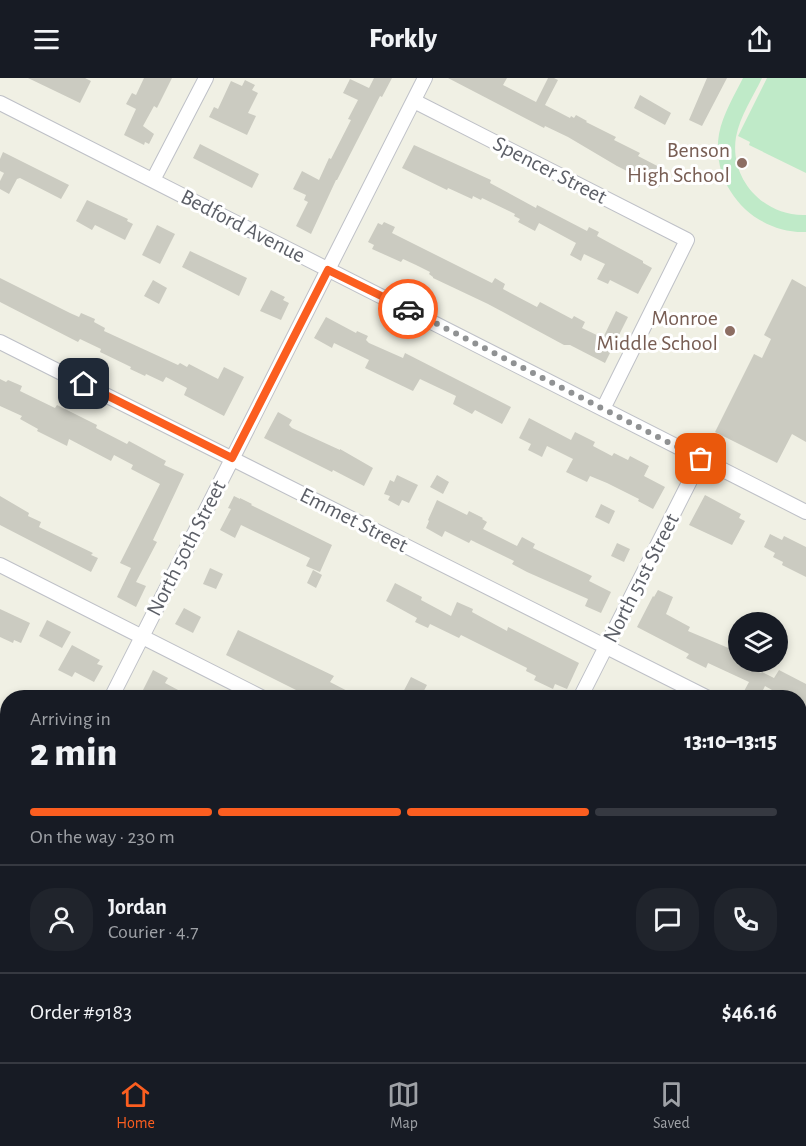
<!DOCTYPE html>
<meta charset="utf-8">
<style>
body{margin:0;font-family:"Alegreya Sans",sans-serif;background:#20242c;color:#f1f3f6;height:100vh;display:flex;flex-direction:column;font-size:22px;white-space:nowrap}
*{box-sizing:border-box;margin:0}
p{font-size:20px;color:#9ea1a6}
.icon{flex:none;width:33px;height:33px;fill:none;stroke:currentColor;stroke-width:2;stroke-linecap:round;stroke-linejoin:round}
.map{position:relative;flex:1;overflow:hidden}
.sheet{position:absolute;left:0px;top:612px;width:807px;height:372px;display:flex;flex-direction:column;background:#171b24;border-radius:24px 24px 0 0;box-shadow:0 3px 9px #0003}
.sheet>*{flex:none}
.tools{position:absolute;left:728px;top:534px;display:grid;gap:12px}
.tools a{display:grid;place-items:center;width:60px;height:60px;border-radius:50%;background:#171b24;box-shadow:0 3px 9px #0003;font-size:30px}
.pin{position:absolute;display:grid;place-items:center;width:51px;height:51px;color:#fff;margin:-26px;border-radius:12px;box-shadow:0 3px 9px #0006}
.courier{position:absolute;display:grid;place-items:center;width:60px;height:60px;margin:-30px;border:4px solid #fb5e20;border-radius:50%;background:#fff;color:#222;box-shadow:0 2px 8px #0007}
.headline em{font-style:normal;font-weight:800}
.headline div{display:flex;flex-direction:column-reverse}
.headline{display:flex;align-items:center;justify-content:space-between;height:102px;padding:0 30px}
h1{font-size:39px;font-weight:800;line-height:45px}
.bar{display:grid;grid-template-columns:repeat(4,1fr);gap:9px 6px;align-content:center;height:72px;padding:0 30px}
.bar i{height:8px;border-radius:4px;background:#363941}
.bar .on{background:#fb5e20}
.bar p{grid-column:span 4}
.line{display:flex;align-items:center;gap:15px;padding:0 30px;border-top:2px solid #363941}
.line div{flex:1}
.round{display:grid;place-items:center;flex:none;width:63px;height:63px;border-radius:24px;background:#20242c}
header{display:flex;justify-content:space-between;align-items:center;height:78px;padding:0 30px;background:#171b24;font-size:27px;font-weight:800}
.tabs{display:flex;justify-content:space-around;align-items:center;height:84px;border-top:2px solid #363941;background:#171b24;font-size:16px;color:#9ea1a6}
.tabs a{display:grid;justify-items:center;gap:3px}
.tabs .on{color:#fb5e20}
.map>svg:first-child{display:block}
.green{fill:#bfeac8}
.building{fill:#cbcbc1}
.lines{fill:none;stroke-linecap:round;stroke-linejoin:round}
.minor-casing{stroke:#bec0c7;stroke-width:16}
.minor{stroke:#fff;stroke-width:14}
.done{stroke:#909293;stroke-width:6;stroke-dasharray:0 10.8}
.route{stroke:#fb5e20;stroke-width:8}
.education-dot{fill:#8d6e63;stroke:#fff;stroke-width:2}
.labels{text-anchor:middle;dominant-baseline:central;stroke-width:6;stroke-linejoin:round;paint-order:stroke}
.education-label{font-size:22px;fill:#785e54;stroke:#fff;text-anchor:end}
.street-label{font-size:22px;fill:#5c5f67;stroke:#fff}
</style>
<header><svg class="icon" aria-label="menu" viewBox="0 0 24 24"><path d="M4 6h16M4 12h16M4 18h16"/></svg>Forkly<svg class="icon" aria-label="share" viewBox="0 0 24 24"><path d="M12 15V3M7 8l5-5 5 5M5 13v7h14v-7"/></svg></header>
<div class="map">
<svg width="806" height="984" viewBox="0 0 806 984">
<rect width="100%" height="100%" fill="#f0f0e4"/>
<!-- green -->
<path class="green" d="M743,0h19c-9,19 -22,38 -26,59 -7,42 28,80 70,78v17c-52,2 -96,-46 -87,-98 4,-20 15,-38 24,-56z
M767,0h39v95l-57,-28 1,-3 -12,-6z"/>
<!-- building -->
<path class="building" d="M28,0h57l6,3 -11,22z
M144,0h28l-15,30 -3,-2 -11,20 11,8 -5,10 -4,-2 -1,3 -20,-10 12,-26 -10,-5 6,-11 4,2z
M374,0h18l-10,19 -2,-1 -43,84h-1l-25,54 -15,-8 12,-24 -4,-2 2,-5 -13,-6 9,-18 17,9 10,-22 2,1 20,-39 -3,-1 10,-19 -15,-7 7,-14 19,9z
M448,0h59l-4,7 33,17 12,-24h6l4,2 -13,25 25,13 1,-2 3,2 2,-3 11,6 -1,1 30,15 -2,3 26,13 -2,3 29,15 -8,16 -42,-21 -49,-29 -23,-11 -1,2z
M707,0h20l-25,48 -13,-6z
M245,2l10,5 -3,5 6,3 -10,20 8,3 -9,19 -38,-18 5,-10 4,2 13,-28 11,5z
M640,17l31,18 -6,12 -31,-17z
M200,66l59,30 -7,14 -59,-30z
M414,67l77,35 -1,3 46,25 1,-3 50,26 2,-4 10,5 -2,4 46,25v2l9,5 -14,26 -28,-14 -2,4 -11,-5 8,-15 -21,-10 -3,7 -11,-6 6,-12 -37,-20 -4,8 -17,-9 2,-3 -6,-3 1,-2 -33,-16 -1,2 -8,-4 -1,3 -24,-11 -1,2 -45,-22z
M3,74l66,33 -8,14 -41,-21 -3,1 -8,15 -9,-5v-8l4,-8 -4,-2v-12z
M87,122l41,19 -1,2 6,3 -8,16 -30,-15 -3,5 -16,-9z
M384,144l11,5 -3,6 100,50 3,-5 10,6 -2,5 34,18 3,-5 32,17 2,-3 11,6 -3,6 21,10 13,-27 12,6 -23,46 -35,-18h-6l-76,-41 -55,-26v-1l-4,-3 1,-2 -14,-7 -13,-6 -2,3 -29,-13 2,-4 -6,-3 10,-19 4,2z
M157,147l18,9 -15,30 -18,-9z
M190,173l57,27 -8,18 -57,-29z
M0,200l70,35 9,4 2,-4 14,6 -1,3 11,6 -1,3 74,34 2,-2 7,4 2,-3 29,15 6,-12 20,10 -20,39 -40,-21 3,-7 -21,-11 -3,5 -17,-8 -1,2 -15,-7 1,-2 -31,-15 1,-3 -21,-10 -2,3 -78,-40z
M792,201l14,8v155l-14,-8 -15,29 -62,-31 39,-78 8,4 9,-19 -7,-4z
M153,202l14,8 -8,16 -15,-8z
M271,212l14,7 -2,3 6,3 -8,17 -21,-9z
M326,239l30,16 1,-2 11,5 -2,4 3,3 34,15 2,-5 106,54 -9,17 -27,-14 -3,4 -19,-10 3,-8 -36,-17 -7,12 -48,-23 4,-8 -35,-17 -2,5 -18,-10z
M0,301l6,3 2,-2 14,6 -2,5 35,17 2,-3 40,20 -1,3 31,16 2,-3 37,20 -2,4 20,9 -31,66 4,2 -21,40 10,4 -10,21 -19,-10 14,-29 -11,-5 40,-79 -29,-15 2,-4 -19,-10 -3,6 -42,-22 -2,7 -30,-15 1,-2 -18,-10 2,-3 -22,-10z
M278,334l14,8 -3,5 3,3 48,22v-1l33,19 -9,18 -31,-16 -1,2 -68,-34z
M529,340l42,22 4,-8 20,10 -2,4 19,10 2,-3 14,7 2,-4 19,10 -5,10 21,11 -12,22 -15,-8 1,-2 -32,-16 -17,-7 -3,6 -21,-10 7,-13 -26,-13 -5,11 -14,-7 3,-6 -12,-6z
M397,397l21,10 -9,18 -7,-3 -3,6 -11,-6 2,-4 -6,-2 6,-14 4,2z
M437,397l12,7 -6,12 -13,-7z
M705,417l36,19 -2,4 6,3 -13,24 -43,-20z
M0,418l29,17 -1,3 13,6 -2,5 54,26 -2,2 7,3 -7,14 -91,-47z
M234,418l6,3v-1l12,6 -1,1 81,40 -12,27 -14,-6 4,-8 -69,-33 -6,13 -15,-8 11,-21 -3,-1z
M437,422l30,15 2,-4 14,7 -1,1 5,3 -4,7 34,17 5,-9 13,7 -2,4 59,28 -3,5 22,11 -10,21 -16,-7 3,-7 -61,-27 -15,-8 2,-3 -37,-18 -6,-3 -2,3 -24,-12 -3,6 -16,-9 3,-7 -1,-1z
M601,426l14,7 -6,13 -14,-7z
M770,456l12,6 2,-4 22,11v30l-24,-12 1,-3 -10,-5 2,-4 -11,-6z
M617,465l13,6 -6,13 -13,-6z
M210,490l13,6 -7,15 -13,-5z
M313,492l9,5 -6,13 -9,-5z
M395,505l27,14 -1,3 30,16 6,-14 16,7 -1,3 35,19 1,-4 71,36 -12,26 -12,-5 -2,5 -19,-9 2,-4 -10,-5 1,-3 -66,-33 -2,3 -29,-14 -2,4 -13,-6 2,-4 -31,-17z
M658,512l15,7 -7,17 24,13 -2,4 50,21v10l23,11 1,-1 12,6 5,-8 27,14v23l-6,-3v-6h-14l-21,-12 -6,12h-7l-9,-5 6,-11 -41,-19 -2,5 -20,-10 3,-4 -52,-27 16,-31 1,1z
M184,530l17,9 -8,16 -18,-9z
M0,531l30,14 -9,20 -7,-3 -1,3 -13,-6z
M47,542l24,12 -9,16 -23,-12z
M238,552l96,46 -4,6 31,16h-49l-86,-43z
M72,567l28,15 -3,4 6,2 -9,16 -19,-10 -3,5 -14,-7z
M153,592l15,8 -3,5 28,15h-41l-10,-6z
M411,599l16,8 -7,13h-20z"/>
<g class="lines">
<!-- minor casing -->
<g class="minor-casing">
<path id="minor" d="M414,23l273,139 -84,169
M0,25l806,409
M153,102l53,-102
M0,264l708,356
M0,487l263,133
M111,620l314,-620
M580,620l121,-239
M800,666l6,3
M0,712l8,4
M0,838l8,-15
M800,890l6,3
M0,941l8,4
M71,976l15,8
M526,976l15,8
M395,984l4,-8"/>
</g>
<!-- minor -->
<use href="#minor" class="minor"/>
</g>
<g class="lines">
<!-- done -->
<path class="done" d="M408,231l293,150"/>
<!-- route -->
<path class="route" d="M84,306l148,74 96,-188 80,39"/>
</g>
<!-- markers -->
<g class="education-dot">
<circle cx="742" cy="85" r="6"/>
<circle cx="730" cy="253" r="6"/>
</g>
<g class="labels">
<!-- education labels -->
<g class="education-label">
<text x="730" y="72">Benson<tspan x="730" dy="25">High School</tspan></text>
<text x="718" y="240">Monroe<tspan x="718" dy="25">Middle School</tspan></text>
</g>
<!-- street labels -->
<g class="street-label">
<text transform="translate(550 92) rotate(27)">Spencer Street</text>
<text transform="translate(243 148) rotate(27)">Bedford Avenue</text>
<text transform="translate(354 442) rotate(27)">Emmet Street</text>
<text transform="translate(186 470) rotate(-63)">North 50th Street</text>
<text transform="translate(641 500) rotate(-63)">North 51st Street</text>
</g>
</g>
</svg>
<div class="tools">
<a><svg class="icon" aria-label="layers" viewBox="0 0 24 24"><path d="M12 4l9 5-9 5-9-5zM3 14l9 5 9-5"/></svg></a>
</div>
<div class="pin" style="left:701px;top:381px;background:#ea580c"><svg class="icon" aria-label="bag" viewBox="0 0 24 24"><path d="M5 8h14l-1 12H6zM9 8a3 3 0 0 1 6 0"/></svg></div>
<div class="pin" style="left:84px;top:306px;background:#1f2937"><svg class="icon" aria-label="home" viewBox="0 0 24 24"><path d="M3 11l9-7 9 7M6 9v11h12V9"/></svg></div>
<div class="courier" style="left:408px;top:231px"><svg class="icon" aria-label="car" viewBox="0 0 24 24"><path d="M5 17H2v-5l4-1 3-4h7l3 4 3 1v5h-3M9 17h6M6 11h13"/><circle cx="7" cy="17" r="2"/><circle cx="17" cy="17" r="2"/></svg></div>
<section class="sheet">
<div class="headline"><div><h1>2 min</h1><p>Arriving in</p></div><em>13:10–13:15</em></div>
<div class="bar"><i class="on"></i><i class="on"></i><i class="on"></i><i></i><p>On the way · 230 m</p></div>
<div class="line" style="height:108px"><a class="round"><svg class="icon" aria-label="person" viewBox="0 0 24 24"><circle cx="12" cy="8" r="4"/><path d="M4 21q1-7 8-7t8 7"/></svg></a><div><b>Jordan</b><p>Courier · 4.7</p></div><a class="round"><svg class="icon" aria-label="chat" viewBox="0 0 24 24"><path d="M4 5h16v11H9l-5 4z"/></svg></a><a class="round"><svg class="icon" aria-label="phone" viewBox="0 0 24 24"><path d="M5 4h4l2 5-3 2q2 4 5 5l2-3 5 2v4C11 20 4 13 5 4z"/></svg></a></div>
<div class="line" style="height:78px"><div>Order #9183</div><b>$46.16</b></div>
</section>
</div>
<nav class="tabs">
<a class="on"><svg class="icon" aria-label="home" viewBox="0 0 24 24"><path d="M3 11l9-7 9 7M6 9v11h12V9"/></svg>Home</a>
<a><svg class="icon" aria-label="map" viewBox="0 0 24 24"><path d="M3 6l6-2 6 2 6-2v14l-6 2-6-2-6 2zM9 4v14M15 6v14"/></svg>Map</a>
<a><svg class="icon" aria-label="saved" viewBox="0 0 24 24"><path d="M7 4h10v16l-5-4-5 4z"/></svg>Saved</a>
</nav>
